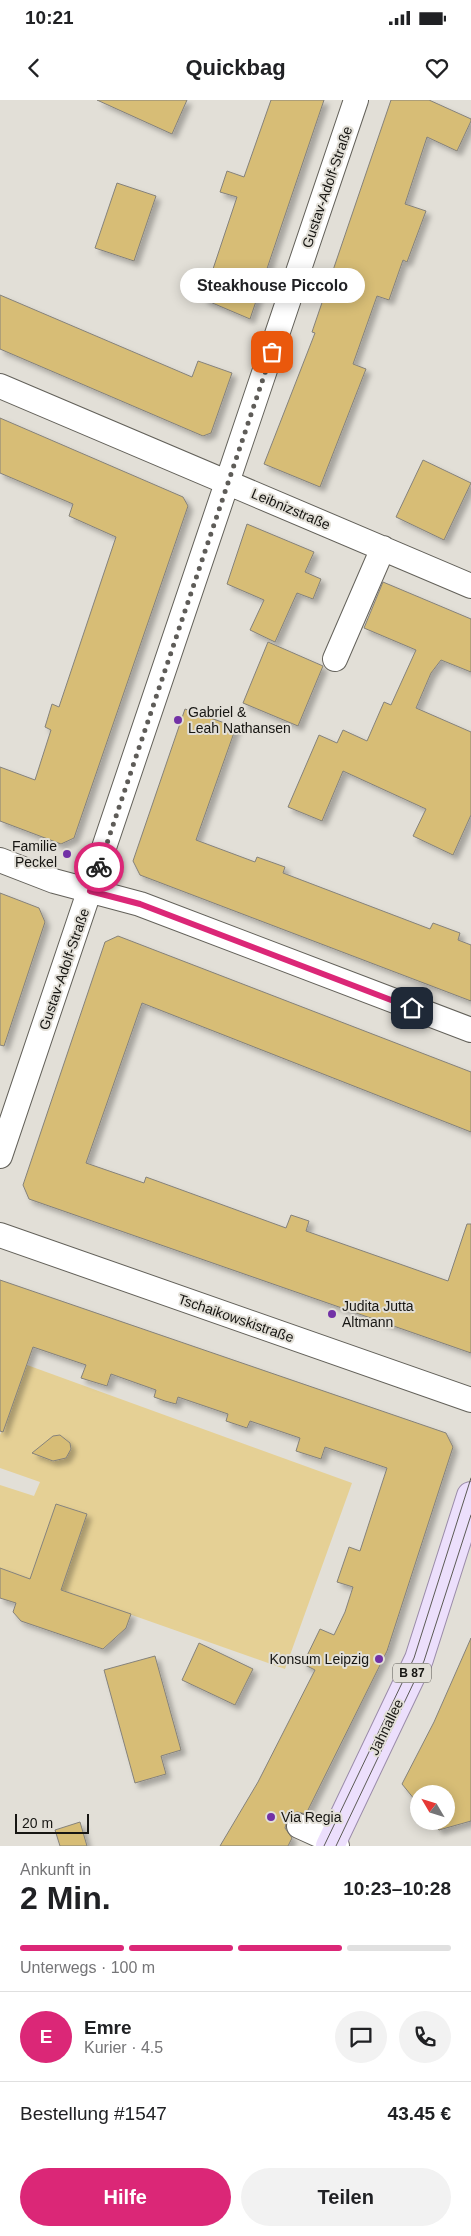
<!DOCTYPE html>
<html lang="de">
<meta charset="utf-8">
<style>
body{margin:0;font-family:Helvetica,sans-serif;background:#f2f2f2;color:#202124;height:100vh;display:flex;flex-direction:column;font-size:19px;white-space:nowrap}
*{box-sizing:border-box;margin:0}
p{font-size:16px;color:#757577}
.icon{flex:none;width:28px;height:28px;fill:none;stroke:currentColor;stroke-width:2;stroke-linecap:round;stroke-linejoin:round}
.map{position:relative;height:1746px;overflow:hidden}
.details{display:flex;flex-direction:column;background:#fff;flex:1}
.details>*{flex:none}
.needle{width:32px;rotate:308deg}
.tools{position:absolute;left:410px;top:1685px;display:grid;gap:10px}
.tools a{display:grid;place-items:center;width:45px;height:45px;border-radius:50%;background:#fff;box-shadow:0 2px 12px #0003;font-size:25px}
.scale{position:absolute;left:15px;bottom:12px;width:74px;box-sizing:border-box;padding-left:5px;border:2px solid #171613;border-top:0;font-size:14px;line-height:18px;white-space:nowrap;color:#171613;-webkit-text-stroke:4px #e2dfd7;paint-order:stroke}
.pin{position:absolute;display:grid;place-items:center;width:42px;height:42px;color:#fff;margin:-21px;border-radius:10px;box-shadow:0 2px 8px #0006}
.courier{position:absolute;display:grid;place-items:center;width:50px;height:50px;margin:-25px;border:4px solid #db2777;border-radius:50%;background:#fff;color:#222;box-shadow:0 1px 6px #0007}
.bubble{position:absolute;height:35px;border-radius:18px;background:#fff;box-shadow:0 2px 12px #0003;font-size:16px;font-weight:600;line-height:35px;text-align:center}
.overview em{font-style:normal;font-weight:600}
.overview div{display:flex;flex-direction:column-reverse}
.overview{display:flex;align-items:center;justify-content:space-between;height:85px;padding:0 20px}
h1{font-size:32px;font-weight:600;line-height:38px}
.bar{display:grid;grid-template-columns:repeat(4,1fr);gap:8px 5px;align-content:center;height:60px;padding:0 20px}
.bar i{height:6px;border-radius:4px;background:#e0e0e0}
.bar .on{background:#db2777}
.bar p{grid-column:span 4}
.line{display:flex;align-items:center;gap:12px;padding:0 20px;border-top:1px solid #e0e0e0}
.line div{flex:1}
.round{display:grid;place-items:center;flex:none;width:52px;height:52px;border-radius:26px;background:#f2f2f2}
.primary-button{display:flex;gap:10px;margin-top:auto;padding:10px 20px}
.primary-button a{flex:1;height:58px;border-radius:30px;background:#db2777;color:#fff;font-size:20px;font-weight:600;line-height:58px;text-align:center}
.primary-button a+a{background:#f2f2f2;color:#202124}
.status{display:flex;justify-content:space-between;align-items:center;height:35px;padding:0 25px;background:#fff;direction:ltr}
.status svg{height:14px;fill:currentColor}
header{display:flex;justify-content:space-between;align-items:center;height:65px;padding:0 20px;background:#fff;font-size:22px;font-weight:600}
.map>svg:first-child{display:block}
.green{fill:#e5d095}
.building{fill:#d7bd76;stroke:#85827b;filter:url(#shadow)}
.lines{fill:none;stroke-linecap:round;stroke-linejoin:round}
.minor-casing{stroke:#63615a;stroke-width:26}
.major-casing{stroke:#9a8ba9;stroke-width:30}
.minor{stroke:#fff;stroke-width:24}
.major{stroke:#ecdffc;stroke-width:28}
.tram{stroke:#5b5a55;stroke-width:1}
.done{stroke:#5e5c58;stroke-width:5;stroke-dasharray:0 9}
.route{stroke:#db2777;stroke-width:6}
.poi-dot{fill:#7231a6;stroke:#e2dfd7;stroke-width:2}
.labels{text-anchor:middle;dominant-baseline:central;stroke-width:4;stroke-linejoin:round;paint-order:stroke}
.shield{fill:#e2dfd7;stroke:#54524e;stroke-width:1}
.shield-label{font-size:12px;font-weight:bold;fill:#171613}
.street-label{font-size:14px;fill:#171613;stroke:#e2dfd7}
.poi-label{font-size:14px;fill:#171613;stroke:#e2dfd7;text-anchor:start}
</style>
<div class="status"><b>10:21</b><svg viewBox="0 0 49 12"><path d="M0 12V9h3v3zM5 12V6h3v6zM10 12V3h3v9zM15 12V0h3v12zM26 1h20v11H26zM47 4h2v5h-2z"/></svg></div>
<header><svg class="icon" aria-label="back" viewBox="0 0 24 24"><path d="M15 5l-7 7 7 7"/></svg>Quickbag<svg class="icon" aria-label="heart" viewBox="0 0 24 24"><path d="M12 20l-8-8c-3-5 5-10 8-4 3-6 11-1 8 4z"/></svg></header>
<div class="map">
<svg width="471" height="1746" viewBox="0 0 471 1746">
<defs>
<filter id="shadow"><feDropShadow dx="4.5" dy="4.5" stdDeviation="2.5" flood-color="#0004"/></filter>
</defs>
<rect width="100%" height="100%" fill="#e2dfd7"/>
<!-- green -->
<path class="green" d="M27,1265l325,118 -67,186 -224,-79 26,-76 -31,-10 -26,75 -30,-11v-83l34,11 6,-14 -40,-14v-33z"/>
<!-- building -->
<path class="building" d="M97,0h90l-15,34z
M271,0h53l-74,219 -47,-20 34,-102 -17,-5 7,-21 17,6z
M391,0h38l42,19v2l-14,30 -30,-14 -22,67 21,7 -19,51 -4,-2 -14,40 -12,-4 -24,68 13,5 -46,118 -56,-23 51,-131 -3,-1z
M117,83l39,13 -22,65 -39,-13z
M0,195l192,82 6,-16 34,12 -21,60 -8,3 -203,-87z
M0,318l183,79 5,9 -114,332 -13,6 -61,-23v-54l35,13 16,-50 -6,-3 7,-23 7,3 57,-170 -47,-21 4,-12 -73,-31z
M423,360l48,23 -27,57 -48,-23z
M247,424l67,28 -9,20 16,7 -8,20 -16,-6 -22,49 -25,-12 14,-30 -37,-16z
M383,482l88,37v53l-30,-12 -10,13 -15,35 55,24v83l-18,40 -40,-19 13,-27 -83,-38 -21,50 -34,-14 31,-72 18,8 6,-13 24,11 17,-39 7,3 25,-55 -52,-22z
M268,542l55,24 -25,60 -55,-23z
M185,609l51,18 -40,113 59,22 2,-5 28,10 -2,6 147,56 3,-6 27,10 -2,7 13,5v56l-331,-126 -7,-14z
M0,793l39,15 6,14 -41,124 -4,-1z
M118,836l353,136v60l-329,-129 -56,160 58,20 2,-6 140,51 5,-13 18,6 -3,10 142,50 19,-57h4v129l-442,-154 -6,-14 82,-243z
M0,1180l446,153 7,14 -66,204 -81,163 -9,-2 -6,3 -4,5 -2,8 7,10 -4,8h-68l38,-64 57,-112 -12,-6 17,-35 14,6 11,-23 8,-25 -16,-5 12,-35 11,4 27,-83 -62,-21 -4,12 -25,-8 4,-13 -50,-17 -3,7 -21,-7 2,-7 -50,-17 -2,7 -11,-3 -11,-4 2,-7 -45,-16 -4,12 -26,-8 5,-13 -53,-18 -30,85 -3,-1z
M60,1335l10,8 1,6 -5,9 -13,3 -21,-8 21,-17z
M56,1404l31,10 -26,76 70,24 -5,14 -23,21 -82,-28 -8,-9 3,-9 -16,-5v-30l30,11z
M471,1538v183l-32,9 -7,-9h14v-27h-27v11l-17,-21 32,-62z
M199,1543l54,26 -18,36 -53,-25z
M155,1556l26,94 -20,6 5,18 -31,9 -31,-113z
M80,1722l7,24h-27l-5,-16z"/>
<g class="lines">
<!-- minor casing -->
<g class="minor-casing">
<path id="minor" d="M0,286l471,200
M335,559l48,-111
M0,760l54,21 86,23 331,126
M0,1056l356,-1056
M0,1135l471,165
M299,1726l33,15 5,5"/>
</g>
<!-- major casing -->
<g class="major-casing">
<path id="major" d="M330,1746l89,-187 52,-163"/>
</g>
<!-- minor -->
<use href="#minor" class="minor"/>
<!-- major -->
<use href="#major" class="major"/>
<!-- tram -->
<path class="tram" d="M324,1746l90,-188 57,-180
M336,1746l88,-185 47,-146"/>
</g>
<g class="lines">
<!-- done -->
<path class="done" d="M99,767l173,-515"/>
<!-- route -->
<path class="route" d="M99,767l-9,24 50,13 272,104"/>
</g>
<!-- markers -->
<g class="poi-dot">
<circle cx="178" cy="620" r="5"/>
<circle cx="67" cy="754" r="5"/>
<circle cx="332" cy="1214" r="5"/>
<circle cx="379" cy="1559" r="5"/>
<circle cx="271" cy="1717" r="5"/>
</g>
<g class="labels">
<!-- shield labels -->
<rect class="shield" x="393" y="1563.5" width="38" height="19" rx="4"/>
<g class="shield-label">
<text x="412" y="1573">B 87</text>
</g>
<!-- street labels -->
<g class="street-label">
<text transform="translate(327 87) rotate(-71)">Gustav-Adolf-Straße</text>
<text transform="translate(291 409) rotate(23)">Leibnizstraße</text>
<text transform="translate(64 869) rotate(-71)">Gustav-Adolf-Straße</text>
<text transform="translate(236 1218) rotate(19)">Tschaikowskistraße</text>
<text transform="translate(386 1627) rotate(-64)">Jahnallee</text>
</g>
<!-- poi labels -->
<g class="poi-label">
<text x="188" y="612">Gabriel &amp;<tspan x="188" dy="16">Leah Nathansen</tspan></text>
<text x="57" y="746" text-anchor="end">Familie<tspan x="57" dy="16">Peckel</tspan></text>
<text x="342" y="1206">Judita Jutta<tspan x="342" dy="16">Altmann</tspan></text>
<text x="369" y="1559" text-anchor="end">Konsum Leipzig</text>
<text x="281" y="1717">Via Regia</text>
</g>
</g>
</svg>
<div class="tools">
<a><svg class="needle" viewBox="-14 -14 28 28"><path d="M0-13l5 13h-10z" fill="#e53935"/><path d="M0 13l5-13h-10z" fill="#757577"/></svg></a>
</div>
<div class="scale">20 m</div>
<div class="pin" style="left:272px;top:252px;background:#ea580c"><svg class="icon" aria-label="bag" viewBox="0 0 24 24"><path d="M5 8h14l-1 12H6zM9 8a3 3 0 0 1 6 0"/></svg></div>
<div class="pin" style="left:412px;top:908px;background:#1f2937"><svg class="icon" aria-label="home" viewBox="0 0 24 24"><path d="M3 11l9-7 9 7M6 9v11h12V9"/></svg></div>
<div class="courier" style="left:99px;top:767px"><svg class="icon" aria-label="bike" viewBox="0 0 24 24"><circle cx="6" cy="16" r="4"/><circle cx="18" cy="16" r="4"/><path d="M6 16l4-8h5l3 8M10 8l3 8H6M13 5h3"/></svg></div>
<div class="bubble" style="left:180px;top:168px;width:185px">Steakhouse Piccolo</div>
</div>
<section class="details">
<div class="overview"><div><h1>2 Min.</h1><p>Ankunft in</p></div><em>10:23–10:28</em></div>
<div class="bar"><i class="on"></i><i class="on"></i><i class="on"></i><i></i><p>Unterwegs · 100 m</p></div>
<div class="line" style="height:90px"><b class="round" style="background:#db2777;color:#fff">E</b><div><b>Emre</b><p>Kurier · 4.5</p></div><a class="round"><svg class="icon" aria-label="chat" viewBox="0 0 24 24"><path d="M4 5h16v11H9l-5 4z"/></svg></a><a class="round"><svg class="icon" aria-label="phone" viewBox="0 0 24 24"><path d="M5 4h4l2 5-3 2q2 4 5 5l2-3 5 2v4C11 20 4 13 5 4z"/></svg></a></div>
<div class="line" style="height:65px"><div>Bestellung #1547</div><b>43.45 €</b></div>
<div class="primary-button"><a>Hilfe</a><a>Teilen</a></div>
</section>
